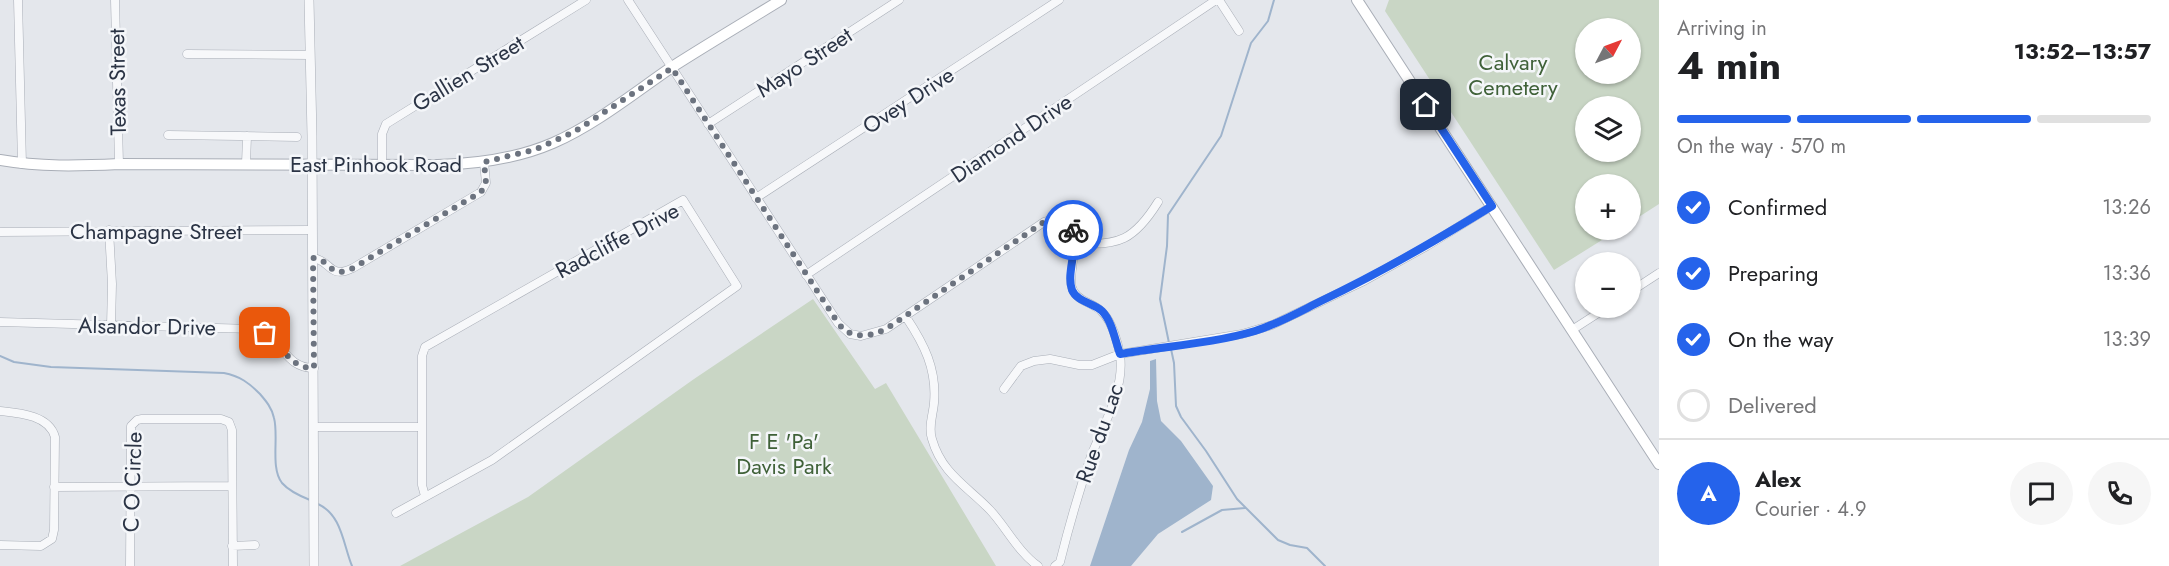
<!DOCTYPE html>
<meta charset="utf-8">
<style>
body{margin:0;font-family:Jost,sans-serif;background:#f6f6f6;color:#202124;height:100vh;display:flex;flex-direction:column;font-size:22px;white-space:nowrap}
*{box-sizing:border-box;margin:0}
p{font-size:20px;color:#757577}
.icon{flex:none;width:33px;height:33px;fill:none;stroke:currentColor;stroke-width:2;stroke-linecap:round;stroke-linejoin:round}
.map{position:relative;flex:1;overflow:hidden}
.sheet{display:flex;flex-direction:column;background:#fff;width:510px}
.sheet>*{flex:none}
.needle{width:39px;rotate:49deg}
.tools{position:absolute;left:1575px;top:18px;display:grid;gap:12px}
.tools a{display:grid;place-items:center;width:66px;height:66px;border-radius:50%;background:#fff;box-shadow:0 2px 4px #0004;font-size:30px}
.pin{position:absolute;display:grid;place-items:center;width:51px;height:51px;color:#fff;margin:-26px;border-radius:12px;box-shadow:0 3px 9px #0006}
.courier{position:absolute;display:grid;place-items:center;width:60px;height:60px;margin:-30px;border:4px solid #2563eb;border-radius:50%;background:#fff;color:#222;box-shadow:0 2px 8px #0007}
.summary em{font-style:normal;font-weight:700}
.summary div{display:flex;flex-direction:column-reverse}
.summary{display:flex;align-items:center;justify-content:space-between;height:102px;padding:0 18px}
h1{font-size:39px;font-weight:700;line-height:45px}
.bar{display:grid;grid-template-columns:repeat(4,1fr);gap:9px 6px;align-content:center;height:72px;padding:0 18px}
.bar i{height:8px;border-radius:4px;background:#e0e0e0}
.bar .current{background:#2563eb}
.bar p{grid-column:span 4}
.line{display:flex;align-items:center;gap:15px;padding:0 18px;border-top:2px solid #e0e0e0}
.line div{flex:1}
.round{display:grid;place-items:center;flex:none;width:63px;height:63px;border-radius:32px;background:#f6f6f6}
ol{padding:0 18px;list-style:none}
li{display:flex;align-items:center;gap:18px;height:66px}
li p{margin-inline-start:auto}
li .icon{padding:6px;border-radius:50%;background:#2563eb;color:#fff;stroke-width:4}
li:last-child{color:#757577}
li i{width:33px;height:33px;border:3px solid #e0e0e0;border-radius:50%}
main{display:flex;flex:1;min-height:0}
.map>svg:first-child{display:block}
.green{fill:#c9d6c5;fill-rule:evenodd}
.water{fill:#9fb4cc}
.lines{fill:none;stroke-linecap:round;stroke-linejoin:round}
.stream{stroke:#9fb4cc;stroke-width:2}
.minor-casing{stroke:#a9aeb7;stroke-width:9}
.tertiary-casing{stroke:#a9aeb7;stroke-width:10}
.secondary-casing{stroke:#a9aeb7;stroke-width:12}
.minor{stroke:#f7f8fa;stroke-width:8}
.tertiary{stroke:#f7f8fa;stroke-width:9}
.secondary{stroke:#fff;stroke-width:10}
.done{stroke:#6c737f;stroke-width:6;stroke-dasharray:0 10.8}
.route{stroke:#2563eb;stroke-width:8}
.labels{text-anchor:middle;dominant-baseline:central;stroke-width:5;stroke-linejoin:round;paint-order:stroke}
.street-label{font-size:22px;fill:#2b3445;stroke:#f4f6f9}
.park-label{font-size:22px;fill:#3f6138;stroke:#f4f6f9}
</style>
<main>
<div class="map">
<svg width="1659" height="566" viewBox="0 0 1659 566">
<rect width="100%" height="100%" fill="#e4e7ec"/>
<!-- green -->
<path class="green" d="M1389,0h270v204l-28,18 -1,-38h-44v46h32l-64,40 -169,-259zM1586,28h44v46h-44zM1586,106h44v46h-44z
M813,299l62,90 11,-6 110,183h-596l128,-69 166,-118z"/>
<!-- water -->
<path class="water" d="M1156,359l1,42 4,20 20,20 32,45 -2,14 -53,34 -27,32h-41l39,-116 13,-28 8,-33v-28z"/>
<g class="lines">
<!-- stream -->
<path class="stream" d="M1169,343l-9,-44 7,-53 1,-31 53,-79 30,-93 17,-22 6,-21
M1171,349l3,14 2,43 5,11 25,34 31,48 41,41 12,5 17,3 18,18
M0,356l14,6 37,5 173,6c16,3 25,10 36,21 6,7 12,14 14,24 5,18 -4,50 8,65 7,8 18,13 28,17
M318,504c24,11 25,40 34,62
M1182,532l40,-22 23,-2"/>
<!-- minor casing -->
<g class="minor-casing">
<path id="minor" d="M18,0l4,164
M115,0l4,164
M628,0l210,323 12,11 11,2 25,-7 158,-107c45,-17 26,41 27,61 2,19 22,18 32,30 9,9 15,30 17,42 5,34 -17,71 -29,101 -12,35 -22,70 -31,106l-5,4
M1219,0l20,31
M187,54l123,1
M708,124l191,-124
M168,135l129,2
M246,164l1,-28
M382,164v-30l4,-10 200,-124
M756,198l303,-198
M109,230l3,54 -1,42
M0,232l312,-2
M1075,243c44,4 60,-4 83,-41
M313,258c18,2 16,22 40,10l128,-76 5,-9 -2,-21
M806,275l410,-275
M1630,292l29,-19
M906,317c18,27 31,52 28,86 -1,12 -6,24 -2,36 10,35 35,47 58,71 16,17 28,42 48,56
M0,322l253,7c31,8 30,39 61,39
M1572,330l34,-22
M1004,389l17,-23 13,-5 16,-2 29,6h13l28,-11 122,-20 30,-9 90,-43 65,-36 65,-40
M0,411c19,2 49,4 55,26l-1,93 -2,9 -11,7 -41,-1
M315,427h106
M54,487l177,-1
M396,513l96,-53 245,-174 -54,-86 -258,147 -3,9v129l3,11
M232,546l23,-1
M130,566l1,-140 6,-6 5,-1h79l8,3 3,8 1,136"/>
</g>
<!-- tertiary casing -->
<g class="tertiary-casing">
<path id="tertiary" d="M309,0l3,136 2,430"/>
</g>
<!-- secondary casing -->
<g class="secondary-casing">
<path id="secondary" d="M1357,0l302,464
M0,160c40,7 78,6 119,4l319,1c39,-1 78,-6 115,-22 43,-19 81,-50 119,-76 36,-23 73,-45 109,-67"/>
</g>
<!-- minor -->
<use href="#minor" class="minor"/>
<!-- tertiary -->
<use href="#tertiary" class="tertiary"/>
<!-- secondary -->
<use href="#secondary" class="secondary"/>
</g>
<g class="lines">
<!-- done -->
<path class="done" d="M265,333c20,13 23,35 49,35l-1,-110c18,1 16,22 40,10l128,-76 5,-9 -2,-21 50,-12 40,-18 98,-64 166,255c13,17 31,14 48,6l158,-107c13,-5 21,-3 29,8"/>
<!-- route -->
<path class="route" d="M1073,230c5,20 -7,43 -1,60 5,12 22,13 30,21 10,10 13,29 18,43 44,-8 91,-10 135,-23 23,-7 44,-19 66,-30 59,-28 116,-61 171,-95l-66,-101"/>
</g>
<g class="labels">
<!-- street labels -->
<g class="street-label">
<text transform="translate(804 62) rotate(-33)">Mayo Street</text>
<text transform="translate(468 73) rotate(-31)">Gallien Street</text>
<text transform="translate(117 82) rotate(-91)">Texas Street</text>
<text transform="translate(908 100) rotate(-33)">Ovey Drive</text>
<text transform="translate(1011 138) rotate(-34)">Diamond Drive</text>
<text x="376" y="164">East Pinhook Road</text>
<text x="156" y="231">Champagne Street</text>
<text transform="translate(617 240) rotate(-28)">Radcliffe Drive</text>
<text transform="translate(147 326) rotate(1)">Alsandor Drive</text>
<text transform="translate(1099 433) rotate(-71)">Rue du Lac</text>
<text transform="translate(132 482) rotate(-88)">C O Circle</text>
</g>
<!-- park labels -->
<g class="park-label">
<text x="1513" y="62">Calvary<tspan x="1513" dy="25">Cemetery</tspan></text>
<text x="784" y="441">F E 'Pa'<tspan x="784" dy="25">Davis Park</tspan></text>
</g>
</g>
</svg>
<div class="tools">
<a><svg class="needle" viewBox="-14 -14 28 28"><path d="M0-13l5 13h-10z" fill="#e53935"/><path d="M0 13l5-13h-10z" fill="#757577"/></svg></a>
<a><svg class="icon" aria-label="layers" viewBox="0 0 24 24"><path d="M12 4l9 5-9 5-9-5zM3 14l9 5 9-5"/></svg></a>
<a>+</a>
<a>−</a>
</div>
<div class="pin" style="left:265px;top:333px;background:#ea580c"><svg class="icon" aria-label="bag" viewBox="0 0 24 24"><path d="M5 8h14l-1 12H6zM9 8a3 3 0 0 1 6 0"/></svg></div>
<div class="pin" style="left:1426px;top:105px;background:#1f2937"><svg class="icon" aria-label="home" viewBox="0 0 24 24"><path d="M3 11l9-7 9 7M6 9v11h12V9"/></svg></div>
<div class="courier" style="left:1073px;top:230px"><svg class="icon" aria-label="bike" viewBox="0 0 24 24"><circle cx="6" cy="16" r="4"/><circle cx="18" cy="16" r="4"/><path d="M6 16l4-8h5l3 8M10 8l3 8H6M13 5h3"/></svg></div>
</div>
<section class="sheet">
<div class="summary"><div><h1>4 min</h1><p>Arriving in</p></div><em>13:52–13:57</em></div>
<div class="bar"><i class="current"></i><i class="current"></i><i class="current"></i><i></i><p>On the way · 570 m</p></div>
<ol>
<li><svg class="icon" aria-label="check" viewBox="0 0 24 24"><path d="M5 12l5 5 9-10"/></svg>Confirmed<p>13:26</p></li>
<li><svg class="icon" aria-label="check" viewBox="0 0 24 24"><path d="M5 12l5 5 9-10"/></svg>Preparing<p>13:36</p></li>
<li><svg class="icon" aria-label="check" viewBox="0 0 24 24"><path d="M5 12l5 5 9-10"/></svg>On the way<p>13:39</p></li>
<li><i></i>Delivered</li>
</ol>
<div class="line" style="height:108px"><b class="round" style="background:#2563eb;color:#fff">A</b><div><b>Alex</b><p>Courier · 4.9</p></div><a class="round"><svg class="icon" aria-label="chat" viewBox="0 0 24 24"><path d="M4 5h16v11H9l-5 4z"/></svg></a><a class="round"><svg class="icon" aria-label="phone" viewBox="0 0 24 24"><path d="M5 4h4l2 5-3 2q2 4 5 5l2-3 5 2v4C11 20 4 13 5 4z"/></svg></a></div>
</section>
</main>
